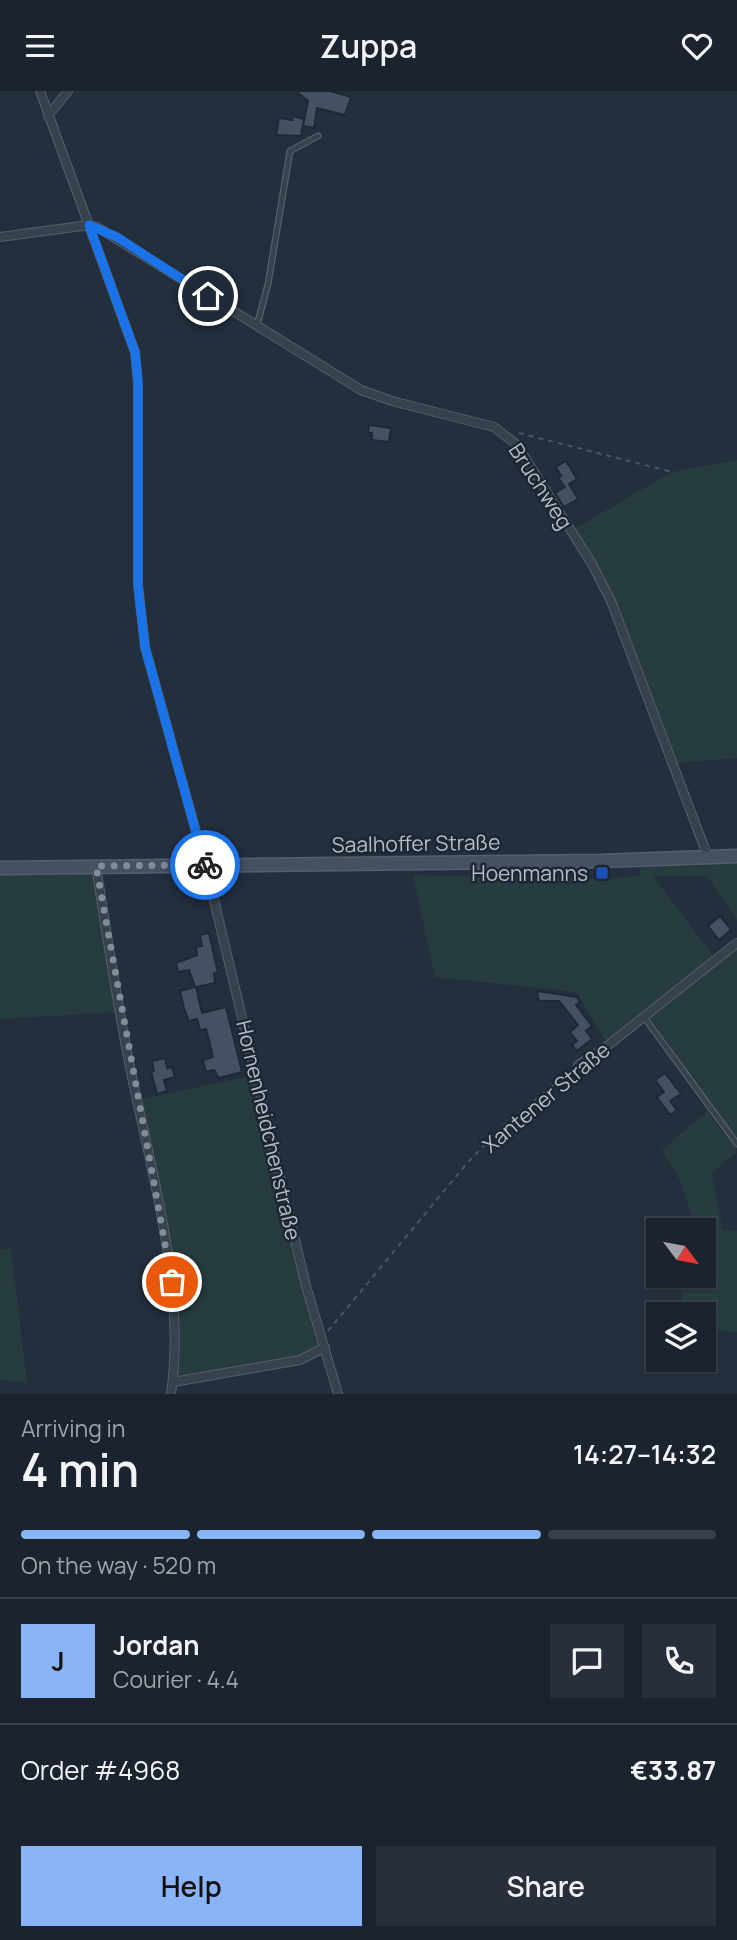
<!DOCTYPE html>
<meta charset="utf-8">
<style>
body{margin:0;font-family:Manrope,sans-serif;background:#282f3a;color:#f1f3f6;height:100vh;display:flex;flex-direction:column;font-size:26px;white-space:nowrap}
*{box-sizing:border-box;margin:0}
p{font-size:23px;color:#a0a4aa}
.icon{flex:none;width:38px;height:38px;fill:none;stroke:currentColor;stroke-width:2;stroke-linecap:round;stroke-linejoin:round}
.map{position:relative;height:1303px;overflow:hidden}
.details{display:flex;flex-direction:column;background:#1b232e;flex:1}
.details>*{flex:none}
.needle{width:46px;rotate:122deg}
.fabs{position:absolute;left:646px;top:1127px;display:grid;gap:14px}
.fabs a{display:grid;place-items:center;width:70px;height:70px;border-radius:0px;background:#1b232e;box-shadow:0 2px 5px #0004,0 0 0 2px #39404a;font-size:35px}
.pin{position:absolute;display:grid;place-items:center;width:60px;height:60px;color:#fff;margin:-30px;border:4px solid #fff;border-radius:50%;box-shadow:0 2px 7px #0007}
.courier{position:absolute;display:grid;place-items:center;width:70px;height:70px;margin:-35px;border:5px solid #1a73e8;border-radius:50%;background:#fff;color:#222;box-shadow:0 2px 9px #0007}
.head em{font-style:normal;font-weight:600}
.head div{display:flex;flex-direction:column-reverse}
.head{display:flex;align-items:center;justify-content:space-between;height:119px;padding:0 21px}
h1{font-size:46px;font-weight:600;line-height:52px}
.bar{display:grid;grid-template-columns:repeat(4,1fr);gap:10px 7px;align-content:center;height:84px;padding:0 21px}
.bar i{height:9px;border-radius:5px;background:#39404a}
.bar .current{background:#8ab4f8}
.bar p{grid-column:span 4}
.line{display:flex;align-items:center;gap:18px;padding:0 21px;border-top:2px solid #39404a}
.line div{flex:1}
.round{display:grid;place-items:center;flex:none;width:74px;height:74px;border-radius:0px;background:#282f3a}
.action{display:flex;gap:14px;margin-top:auto;padding:14px 21px}
.action a{flex:1;height:80px;border-radius:0px;background:#8ab4f8;color:#111;font-size:28px;font-weight:600;line-height:80px;text-align:center}
.action a+a{background:#282f3a;color:#f1f3f6}
header{display:flex;justify-content:space-between;align-items:center;height:91px;padding:0 21px;background:#1b232e;font-size:32px;font-weight:600}
.map>svg:first-child{display:block}
.green{fill:#263c3f}
.building{fill:#455162;stroke:#1f2835;stroke-width:2}
.lines{fill:none;stroke-linecap:round;stroke-linejoin:round}
.lane-casing{stroke:#565f6c;stroke-width:7}
.street-casing{stroke:#565f6c;stroke-width:10}
.secondary-casing{stroke:#565f6c;stroke-width:15}
.path{stroke:#44595c;stroke-width:2;stroke-dasharray:5 5;stroke-linecap:butt}
.lane{stroke:#38414e;stroke-width:4.5}
.street{stroke:#38414e;stroke-width:8}
.secondary{stroke:#465061;stroke-width:12}
.done{stroke:#828b98;stroke-width:7;stroke-dasharray:0 12.6}
.route{stroke:#1a73e8;stroke-width:9}
.transit-dot{fill:#1a4fb4;stroke:#1d2633;stroke-width:2.5}
.labels{text-anchor:middle;dominant-baseline:central;stroke-width:5;stroke-linejoin:round;paint-order:stroke}
.street-label{font-size:21px;fill:#b4bcc9;stroke:#1d2633}
.poi-label{font-size:21px;fill:#b4bcc9;stroke:#1d2633;text-anchor:end}
</style>
<header><svg class="icon" aria-label="menu" viewBox="0 0 24 24"><path d="M4 6h16M4 12h16M4 18h16"/></svg>Zuppa<svg class="icon" aria-label="heart" viewBox="0 0 24 24"><path d="M12 20l-8-8c-3-5 5-10 8-4 3-6 11-1 8 4z"/></svg></header>
<div class="map">
<svg width="737" height="1303" viewBox="0 0 737 1303">
<rect width="100%" height="100%" fill="#242f3e"/>
<!-- green -->
<path class="green" d="M737,369v298l-61,5 -56,-151 -46,-83 98,-57z
M737,771v58l-30,-44h-54l61,81 -108,84 -30,-49 -141,-15 -22,-102 186,4 41,-3 1,-11z
M96,775l25,146 -121,7v-151z
M737,856v194l-86,-122v-4z
M256,984l69,272 -25,13 -127,22 -2,-100 -34,-182z
M707,1020l30,40 -25,22 11,57 14,1v101l-33,-2v-16h-26l8,-38h18v-46h-8l-16,-50 -18,-30z
M11,1157l16,135 -27,-3v-130z"/>
<!-- building -->
<path class="building" d="M296,0h34l21,6 -6,18 -28,-7 -3,20 -11,-2 5,-25z
M293,25l11,3 -3,17 -25,-1 3,-17 13,2z
M369,334l22,3 -2,14 -17,-2v-7h-4z
M566,370l11,18 -8,5 9,15 -14,8 -9,-14 10,-6 -7,-9 3,-2 -5,-9z
M720,825l11,14 -12,10 -11,-14z
M209,842l9,40h-4l1,10 -19,4 6,26 24,-6 16,65 -23,6 -5,-8 -8,2 -3,-12 10,-3 -7,-28 -6,1 -3,-11 -8,2 -5,-13 -4,-17 15,-4 -6,-17 -11,2 -2,-9 21,-8 -1,-8 6,-1 -2,-11z
M537,900l40,6 3,5 -4,3 16,21 -6,5 6,8 -15,12 -5,-6 5,-4 -7,-9 8,-7 -19,-24h-20z
M165,967l2,10 5,-1 3,10 -11,3 3,11 -10,3 -6,-22 3,-1 -2,-10z
M665,982l16,21 -11,7 7,9 -7,5 -13,-18 7,-5 -9,-12z"/>
<g class="lines">
<!-- lane casing -->
<g class="lane-casing">
<path id="lane" d="M257,234l11,-41 22,-133 28,-15
M644,926l93,127"/>
</g>
<!-- street casing -->
<g class="street-casing">
<path id="street" d="M40,0l95,261 3,31v202l7,62 63,228 98,411 32,108
M48,25l20,-25
M0,146l89,-12 8,2 264,163 31,11 102,26 23,18 75,119 19,37 97,256
M96,775c11,69 21,138 35,206 21,103 55,216 40,322
M578,974l24,-15 135,-107
M173,1291l127,-22 25,-13"/>
</g>
<!-- secondary casing -->
<g class="secondary-casing">
<path id="secondary" d="M0,777l602,-7 135,-5"/>
</g>
<!-- path -->
<path class="path" d="M519,342l153,39
M328,1240l140,-169 35,-36 69,-56"/>
<!-- lane -->
<use href="#lane" class="lane"/>
<!-- street -->
<use href="#street" class="street"/>
<!-- secondary -->
<use href="#secondary" class="secondary"/>
</g>
<g class="lines">
<!-- done -->
<path class="done" d="M172,1191l-76,-416 109,-1"/>
<!-- route -->
<path class="route" d="M205,774l-60,-218 -7,-62v-202l-3,-31 -46,-127 28,12 91,59"/>
</g>
<!-- markers -->
<rect class="transit-dot" x="595" y="775" width="14" height="14" rx="3.5"/>
<g class="labels">
<!-- street labels -->
<g class="street-label">
<text transform="translate(541 395) rotate(57)">Bruchweg</text>
<text transform="translate(416 752) rotate(-1)">Saalhoffer Straße</text>
<text transform="translate(546 1006) rotate(-40)">Xantener Straße</text>
<text transform="translate(269 1039) rotate(77)">Hornenheidchenstraße</text>
</g>
<!-- poi labels -->
<g class="poi-label">
<text x="588" y="782">Hoenmanns</text>
</g>
</g>
</svg>
<div class="fabs">
<a><svg class="needle" viewBox="-14 -14 28 28"><path d="M0-13l5 13h-10z" fill="#e53935"/><path d="M0 13l5-13h-10z" fill="#a0a4aa"/></svg></a>
<a><svg class="icon" aria-label="layers" viewBox="0 0 24 24"><path d="M12 4l9 5-9 5-9-5zM3 14l9 5 9-5"/></svg></a>
</div>
<div class="pin" style="left:172px;top:1191px;background:#ea580c"><svg class="icon" aria-label="bag" viewBox="0 0 24 24"><path d="M5 8h14l-1 12H6zM9 8a3 3 0 0 1 6 0"/></svg></div>
<div class="pin" style="left:208px;top:205px;background:#1f2937"><svg class="icon" aria-label="home" viewBox="0 0 24 24"><path d="M3 11l9-7 9 7M6 9v11h12V9"/></svg></div>
<div class="courier" style="left:205px;top:774px"><svg class="icon" aria-label="bike" viewBox="0 0 24 24"><circle cx="6" cy="16" r="4"/><circle cx="18" cy="16" r="4"/><path d="M6 16l4-8h5l3 8M10 8l3 8H6M13 5h3"/></svg></div>
</div>
<section class="details">
<div class="head"><div><h1>4 min</h1><p>Arriving in</p></div><em>14:27–14:32</em></div>
<div class="bar"><i class="current"></i><i class="current"></i><i class="current"></i><i></i><p>On the way · 520 m</p></div>
<div class="line" style="height:126px"><b class="round" style="background:#8ab4f8;color:#111">J</b><div><b>Jordan</b><p>Courier · 4.4</p></div><a class="round"><svg class="icon" aria-label="chat" viewBox="0 0 24 24"><path d="M4 5h16v11H9l-5 4z"/></svg></a><a class="round"><svg class="icon" aria-label="phone" viewBox="0 0 24 24"><path d="M5 4h4l2 5-3 2q2 4 5 5l2-3 5 2v4C11 20 4 13 5 4z"/></svg></a></div>
<div class="line" style="height:91px"><div>Order #4968</div><b>€33.87</b></div>
<div class="action"><a>Help</a><a>Share</a></div>
</section>
